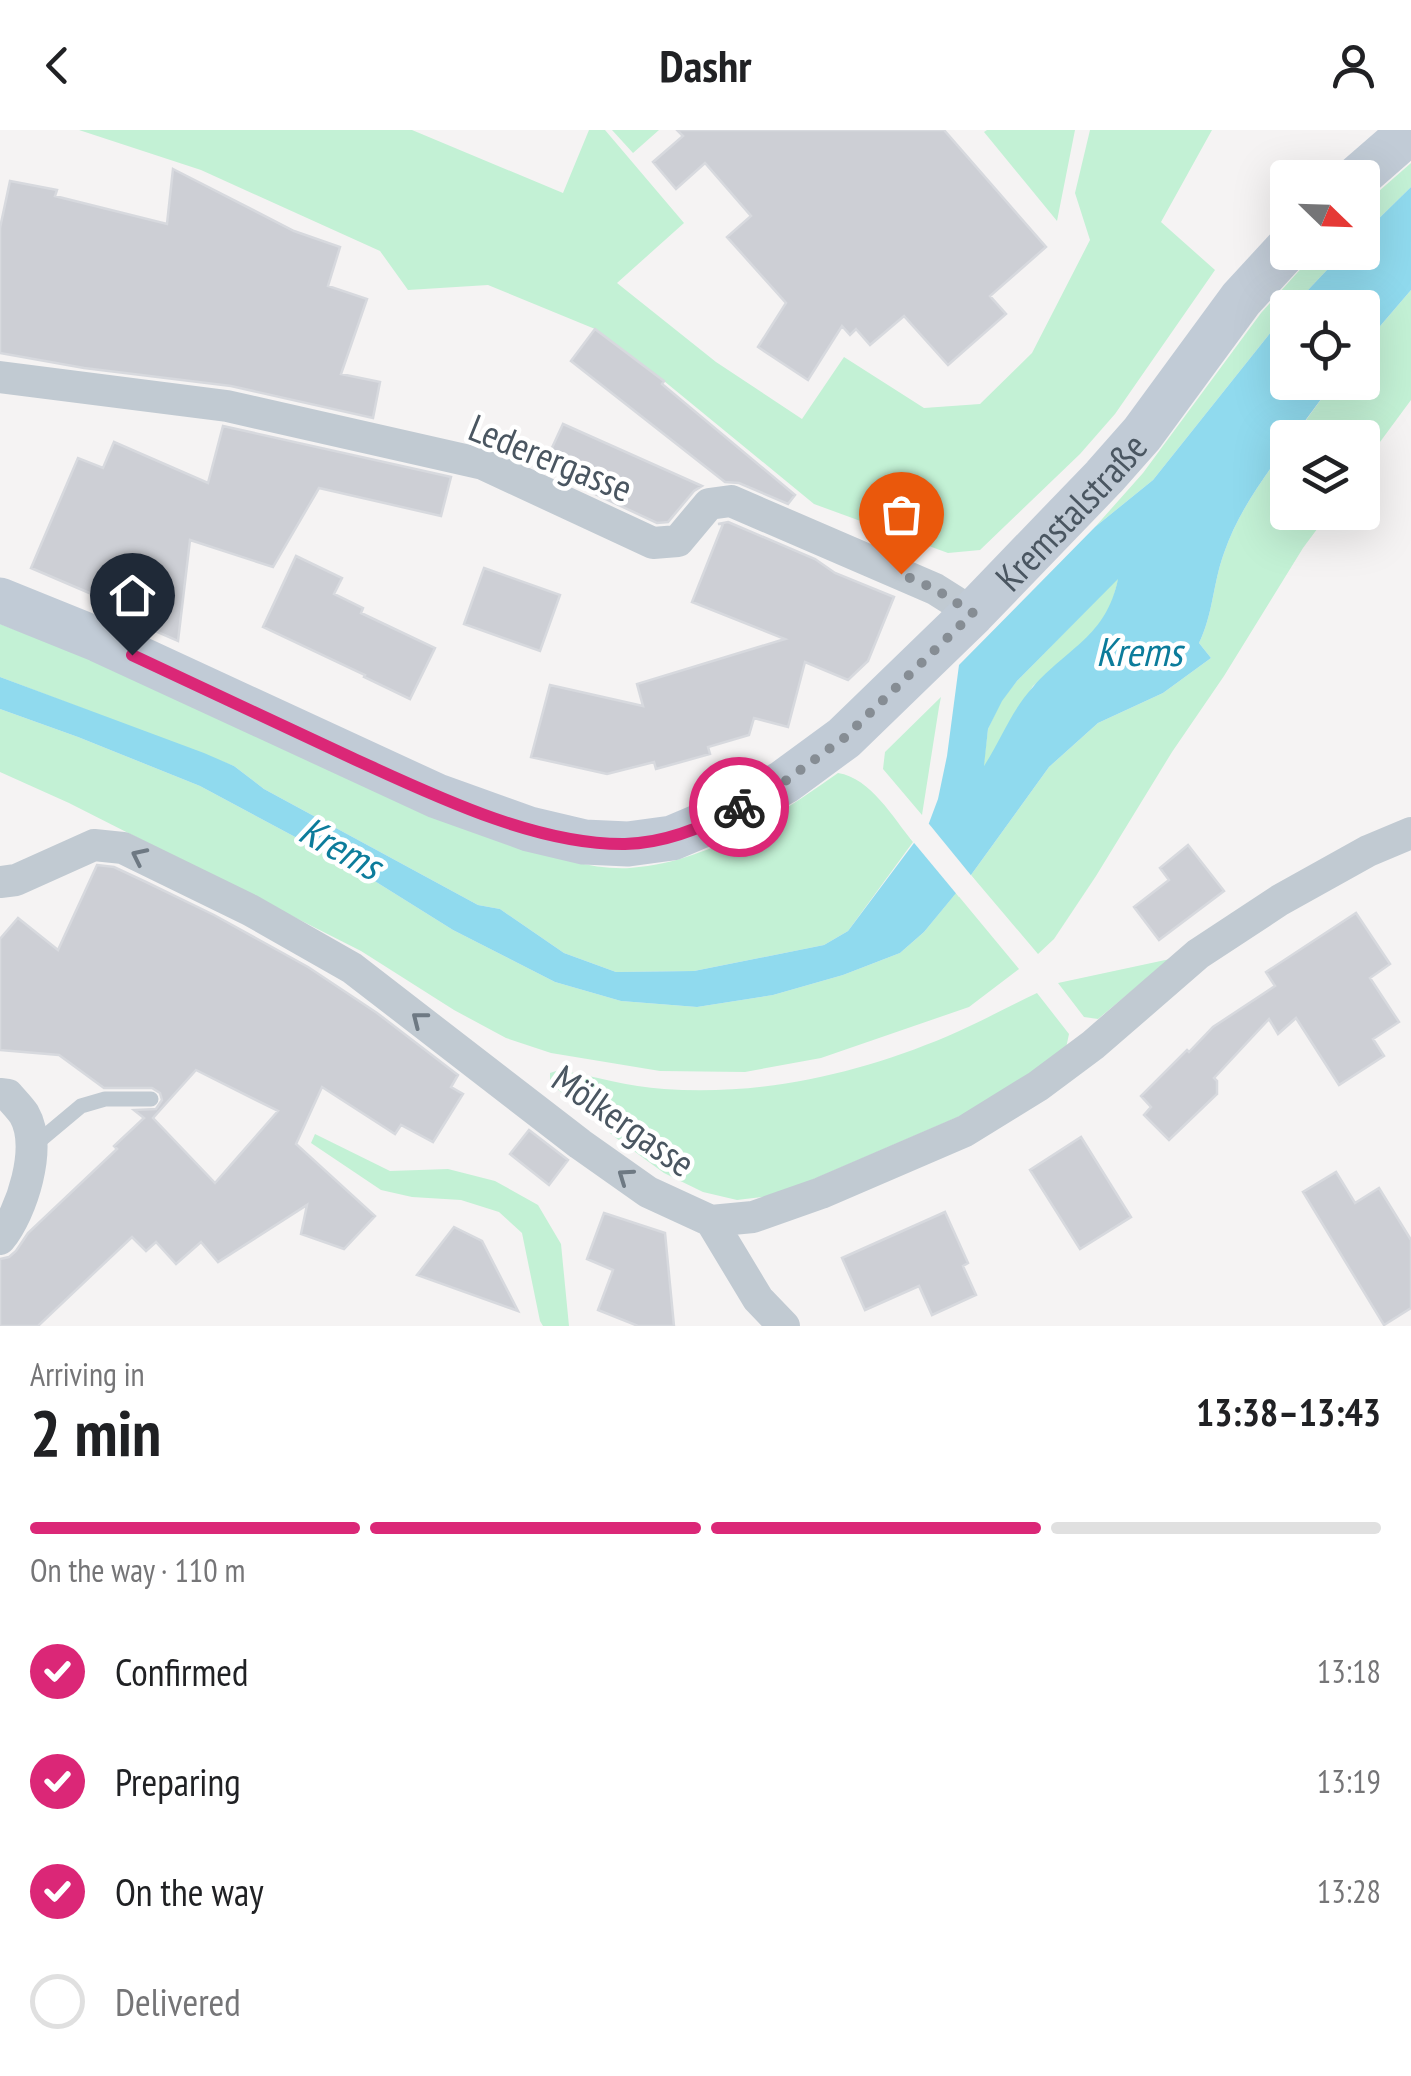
<!DOCTYPE html>
<meta charset="utf-8">
<style>
body{margin:0;font-family:"PT Sans Narrow",sans-serif;background:#f6f6f6;color:#202124;height:100vh;display:flex;flex-direction:column;font-size:38px;white-space:nowrap}
*{box-sizing:border-box;margin:0}
p{font-size:32px;color:#757577}
.icon{flex:none;width:55px;height:55px;fill:none;stroke:currentColor;stroke-width:2;stroke-linecap:round;stroke-linejoin:round}
.map{position:relative;height:1196px;overflow:hidden}
.panel{display:flex;flex-direction:column;background:#fff;flex:1}
.panel>*{flex:none}
.needle{width:65px;rotate:113deg}
.buttons{position:absolute;left:1270px;top:30px;display:grid;gap:20px}
.buttons a{display:grid;place-items:center;width:110px;height:110px;border-radius:10px;background:#fff;box-shadow:0 10px 40px #0002;font-size:50px}
.pin{position:absolute;display:grid;place-items:center;width:85px;height:85px;color:#fff;margin:-102px -42px;border-radius:50% 50% 50% 0;rotate:-45deg;box-shadow:0 0 10px #0007}
.pin .icon{rotate:45deg}
.courier{position:absolute;display:grid;place-items:center;width:100px;height:100px;margin:-50px;border:8px solid #db2777;border-radius:50%;background:#fff;color:#222;box-shadow:0 2px 12px #0007}
.headline em{font-style:normal;font-weight:600}
.headline div{display:flex;flex-direction:column-reverse}
.headline{display:flex;align-items:center;justify-content:space-between;height:170px;padding:0 30px}
h1{font-size:65px;font-weight:600;line-height:75px}
.bar{display:grid;grid-template-columns:repeat(4,1fr);gap:15px 10px;align-content:center;height:120px;padding:0 30px}
.bar i{height:12px;border-radius:8px;background:#e0e0e0}
.bar .active{background:#db2777}
.bar p{grid-column:span 4}
ol{padding:0 30px;list-style:none}
li{display:flex;align-items:center;gap:30px;height:110px}
li p{margin-inline-start:auto}
li .icon{padding:10px;border-radius:50%;background:#db2777;color:#fff;stroke-width:4}
li:last-child{color:#757577}
li i{width:55px;height:55px;border:5px solid #e0e0e0;border-radius:50%}
header{display:flex;justify-content:space-between;align-items:center;height:130px;padding:0 30px;background:#fff;font-size:45px;font-weight:600}
.map>svg:first-child{display:block}
.green{fill:#c3f1d5}
.water{fill:#90daee;fill-rule:evenodd}
.pier{fill:#f5f3f3}
.building{fill:#cdcfd5;stroke:#d7d9de;stroke-width:2.5;fill-rule:evenodd}
.lines{fill:none;stroke-linecap:round;stroke-linejoin:round}
.lane{stroke:#c1cad2;stroke-width:15}
.street{stroke:#c1cad2;stroke-width:32}
.secondary{stroke:#c1cbd6;stroke-width:45}
.oneway{stroke:#6e7983}
.done{stroke:#868d94;stroke-width:10;stroke-dasharray:0 18}
.route{stroke:#db2777;stroke-width:12}
.labels{text-anchor:middle;dominant-baseline:central;stroke-width:9;stroke-linejoin:round;paint-order:stroke}
.street-label{font-size:38px;fill:#4a5661;stroke:#fff}
.water-label{font-size:40px;font-style:italic;fill:#0c7c9b;stroke:#fff}
</style>
<header><svg class="icon" aria-label="back" viewBox="0 0 24 24"><path d="M15 5l-7 7 7 7"/></svg>Dashr<svg class="icon" aria-label="person" viewBox="0 0 24 24"><circle cx="12" cy="8" r="4"/><path d="M4 21q1-7 8-7t8 7"/></svg></header>
<div class="map">
<svg width="1411" height="1196" viewBox="0 0 1411 1196">
<rect width="100%" height="100%" fill="#f5f3f3"/>
<!-- green -->
<path class="green" d="M79,0h333l151,63 26,-63h16l79,93 -67,60 99,79 86,57 42,-62 80,51 56,-4 52,-51 58,-113 -15,-47 15,-63h122l-51,92 54,48 -100,144 -35,40 -100,96 -32,3 -134,-49 -150,-123 -69,-52 -107,-44 -80,5 -28,-39 -179,-81z
M612,0h47l-26,23z
M987,0h88l-18,91 -73,-89z
M1411,33v24l-48,47 -1,-28z
M1315,123h28l-51,54 -4,1 -1,4 -134,168 -58,47 48,-54 118,-160z
M1411,160v110l-48,65 -1,-27h-69l40,-55 29,-1 1,-36z
M1287,315l1,67 41,1 -26,35 -79,128 -52,76 -76,124 -42,63 -16,15 -67,-79 78,-108 49,-44 65,-30 48,-35 -12,-15c14,-28 14,-60 25,-90 14,-41 39,-74 63,-108z
M1119,447l-9,32 -18,25 -59,52 -50,84 5,-41 13,-28 16,-20z
M0,494l92,35 432,190c35,9 70,21 106,19 77,-5 147,-52 208,-95 33,5 55,45 75,69l-65,89 -24,14 -130,26 -78,1 -52,-19 -64,-44 -22,-4 -214,-116 -30,-23 -234,-89z
M941,567l-2,10 -17,108 -39,-46 2,-17z
M0,579l78,28 122,49 157,84 96,60 102,52 66,19 76,6 76,-12 70,-20 57,-22 24,-21 32,-39 63,76 -50,38 -148,51 -76,14 -85,-1 -109,-18 -45,-15 -52,-28 -93,-59 -292,-148 -69,-31z
M1170,829l-72,60 -14,-2 -26,-34z
M1037,863l32,41 -3,14 -85,59 -204,88 -40,5 -34,-8 -39,-19 -48,-35 -66,-55v-10l9,-3c34,6 70,17 105,19 97,7 194,-15 284,-53 30,-13 60,-29 89,-43z
M315,1004l75,37 58,-2 47,12 43,24 23,39 8,82h-26l-3,-5 -18,-88 -23,-21 -38,-12 -49,-3 -31,-7 -70,-47z"/>
<!-- water -->
<path class="water" d="M1411,57v103l-48,56 -1,-38 -70,-1 51,-54 19,-1 1,-18z
M1287,182l1,70 45,1 -40,54 -5,1 -1,7c-24,34 -49,67 -63,108 -11,30 -11,62 -25,90l12,15 -48,35 -65,30 -49,44 -78,108 -47,57 -24,21 -57,22 -70,20 -76,12 -76,-6 -66,-19 -102,-52 -96,-60 -157,-84 -122,-49 -78,-28v-32l204,76 30,13 30,23 214,116 22,4 64,44 52,19 78,-1 130,-26 24,-14 81,-108 9,-24 9,-43 12,-91 136,-138 58,-47zM1118,449c-12,58 -50,68 -85,108 -22,24 -32,53 -49,79l4,-37 14,-28 15,-20z"/>
<!-- pier -->
<path class="pier" d="M925,689l49,60 -15,18 -49,-59z"/>
<!-- building -->
<path class="building" d="M677,0h267l102,117 -56,49 16,18 -58,51 -44,-49 -34,29 -14,-16 -6,6 -8,-9 -34,54 -50,-33 28,-44 -59,-66 24,-21 -46,-53 -29,26 -23,-27 30,-26z
M173,39l121,62 46,16 -12,39 39,13 -26,75 39,8 -7,36 -142,-32 -147,-18 -84,-15v-125l10,-47 47,9 -2,6 112,28z
M595,199l69,52 -2,3 133,111 -7,9 -49,-21 -14,-1 -154,-121z
M563,294l139,62 -8,5 -26,31 -11,1 -64,-30 4,-5 -53,-23z
M223,296l228,51 -10,39 -122,-28 -46,79 -83,-27 -12,101 -67,-29 4,-8 -84,-36 47,-110 25,10 11,-26 94,41z
M728,392l87,37 20,14 59,24 -26,64 -20,19 -43,-18 -17,65 -34,-9 -5,17 -41,12 2,7 -54,15 -2,-7 -47,12 -76,-17 19,-72 93,21 -6,-22 148,-45 -93,-37 31,-78h-5z
M296,426l46,22 -8,16 29,14 -2,5 74,35 -25,51 -46,-22 1,-2 -102,-48z
M484,438l76,27 -20,56 -76,-27z
M1188,715l36,46 -65,49 -25,-33 35,-27 -9,-12z
M97,735l17,2 32,15 68,33 94,52 69,46 81,62 -7,12 12,7 -30,48 -32,-17 -6,9 -73,-47 -26,57 79,72 -31,33 -43,-15 6,-29 -89,57 -17,-20 -25,22 -20,-22 -10,9 -14,-14 -94,89h-38v-67l9,-2 7,-6 12,-18 89,-84 -3,-3 30,-28 -10,-8 22,-1 6,-9 -2,-7 -8,-5h-48l-45,-33 -59,-5v-111l18,-21 40,32zM196,940l82,41 -63,72 -62,-65z
M1356,783l34,51 -20,14 29,44 -26,17 11,17 -45,29 -43,-67 -18,16 -9,-15 -55,59 3,3v13l-48,46 -25,-25 7,-8 -10,-11 46,-46 2,2 24,-25 62,-41 -9,-14z
M529,1000l39,30 -19,25 -39,-31z
M1081,1007l50,80 -51,32 -50,-79z
M1336,1042l19,31 24,-15 32,52v68l-27,17 -81,-133z
M945,1082l23,51 -5,3 13,29 -44,20 -13,-29 -54,24 -23,-52z
M604,1083l61,20 9,93h-36l-40,-16 15,-40 -26,-11z
M454,1097l28,14 36,70 -101,-36z"/>
<g class="lines">
<!-- lane -->
<path class="lane" d="M32,1017l49,-41 24,-7h46"/>
<!-- street -->
<path class="street" d="M0,247l227,29 256,58 170,79 25,-2 31,-37 22,-3 204,88 38,24
M0,752l16,-2 78,-35 29,3 127,62 102,58 228,176 68,48 63,29 42,-4 68,-24 144,-62 73,-45 55,-41 105,-91 82,-54 88,-49 43,-18
M0,964l8,1c5,6 12,13 16,19 19,33 -2,98 -24,125
M711,1091l47,78 26,27"/>
<!-- secondary -->
<g class="secondary">
<path d="M1357,48l54,-47"/>
<path id="s1" d="M0,470l99,40 338,156 92,33 55,13 44,2 44,-6 52,-22 60,-34 60,-44 129,-125 131,-136 38,-43 99,-135 47,-51"/>
</g>
</g>
<!-- one-way arrows -->
<defs><path id="oneway-chevron" d="M-2-3.5L2.5 0L-2 3.5" fill="none" stroke-width="1.6" stroke-linecap="round" stroke-linejoin="round" transform="scale(2.5)"/></defs>
<g class="oneway">
<use href="#oneway-chevron" transform="translate(139 726) rotate(-154)"/>
<use href="#oneway-chevron" transform="translate(419 889) rotate(-142)"/>
<use href="#oneway-chevron" transform="translate(625 1046) rotate(-145)"/>
</g>
<g class="lines">
<!-- done -->
<path class="done" d="M739,677l45,-25 60,-44 129,-125 -38,-24 -34,-15"/>
<!-- route -->
<path class="route" d="M132,525c73,34 146,69 220,103 81,37 183,87 273,86 41,-1 80,-17 114,-37"/>
</g>
<g class="labels">
<!-- street labels -->
<g class="street-label">
<text transform="translate(551 327) rotate(22)">Lederergasse</text>
<text stroke="none"><textPath href="#s1" startOffset="1242">Kremstalstraße</textPath></text>
<text transform="translate(624 990) rotate(35)">Mölkergasse</text>
</g>
<!-- water labels -->
<g class="water-label">
<text x="1139" y="521">Krems</text>
<text transform="translate(341 717) rotate(29)">Krems</text>
</g>
</g>
</svg>
<div class="buttons">
<a><svg class="needle" viewBox="-14 -14 28 28"><path d="M0-13l5 13h-10z" fill="#e53935"/><path d="M0 13l5-13h-10z" fill="#757577"/></svg></a>
<a><svg class="icon" aria-label="locate" viewBox="0 0 24 24"><circle cx="12" cy="12" r="6"/><path d="M12 2v4M12 18v4M2 12h4M18 12h4"/></svg></a>
<a><svg class="icon" aria-label="layers" viewBox="0 0 24 24"><path d="M12 4l9 5-9 5-9-5zM3 14l9 5 9-5"/></svg></a>
</div>
<div class="pin" style="left:901px;top:444px;background:#ea580c"><svg class="icon" aria-label="bag" viewBox="0 0 24 24"><path d="M5 8h14l-1 12H6zM9 8a3 3 0 0 1 6 0"/></svg></div>
<div class="pin" style="left:132px;top:525px;background:#1f2937"><svg class="icon" aria-label="home" viewBox="0 0 24 24"><path d="M3 11l9-7 9 7M6 9v11h12V9"/></svg></div>
<div class="courier" style="left:739px;top:677px"><svg class="icon" aria-label="bike" viewBox="0 0 24 24"><circle cx="6" cy="16" r="4"/><circle cx="18" cy="16" r="4"/><path d="M6 16l4-8h5l3 8M10 8l3 8H6M13 5h3"/></svg></div>
</div>
<section class="panel">
<div class="headline"><div><h1>2 min</h1><p>Arriving in</p></div><em>13:38–13:43</em></div>
<div class="bar"><i class="active"></i><i class="active"></i><i class="active"></i><i></i><p>On the way · 110 m</p></div>
<ol>
<li><svg class="icon" aria-label="check" viewBox="0 0 24 24"><path d="M5 12l5 5 9-10"/></svg>Confirmed<p>13:18</p></li>
<li><svg class="icon" aria-label="check" viewBox="0 0 24 24"><path d="M5 12l5 5 9-10"/></svg>Preparing<p>13:19</p></li>
<li><svg class="icon" aria-label="check" viewBox="0 0 24 24"><path d="M5 12l5 5 9-10"/></svg>On the way<p>13:28</p></li>
<li><i></i>Delivered</li>
</ol>
</section>
